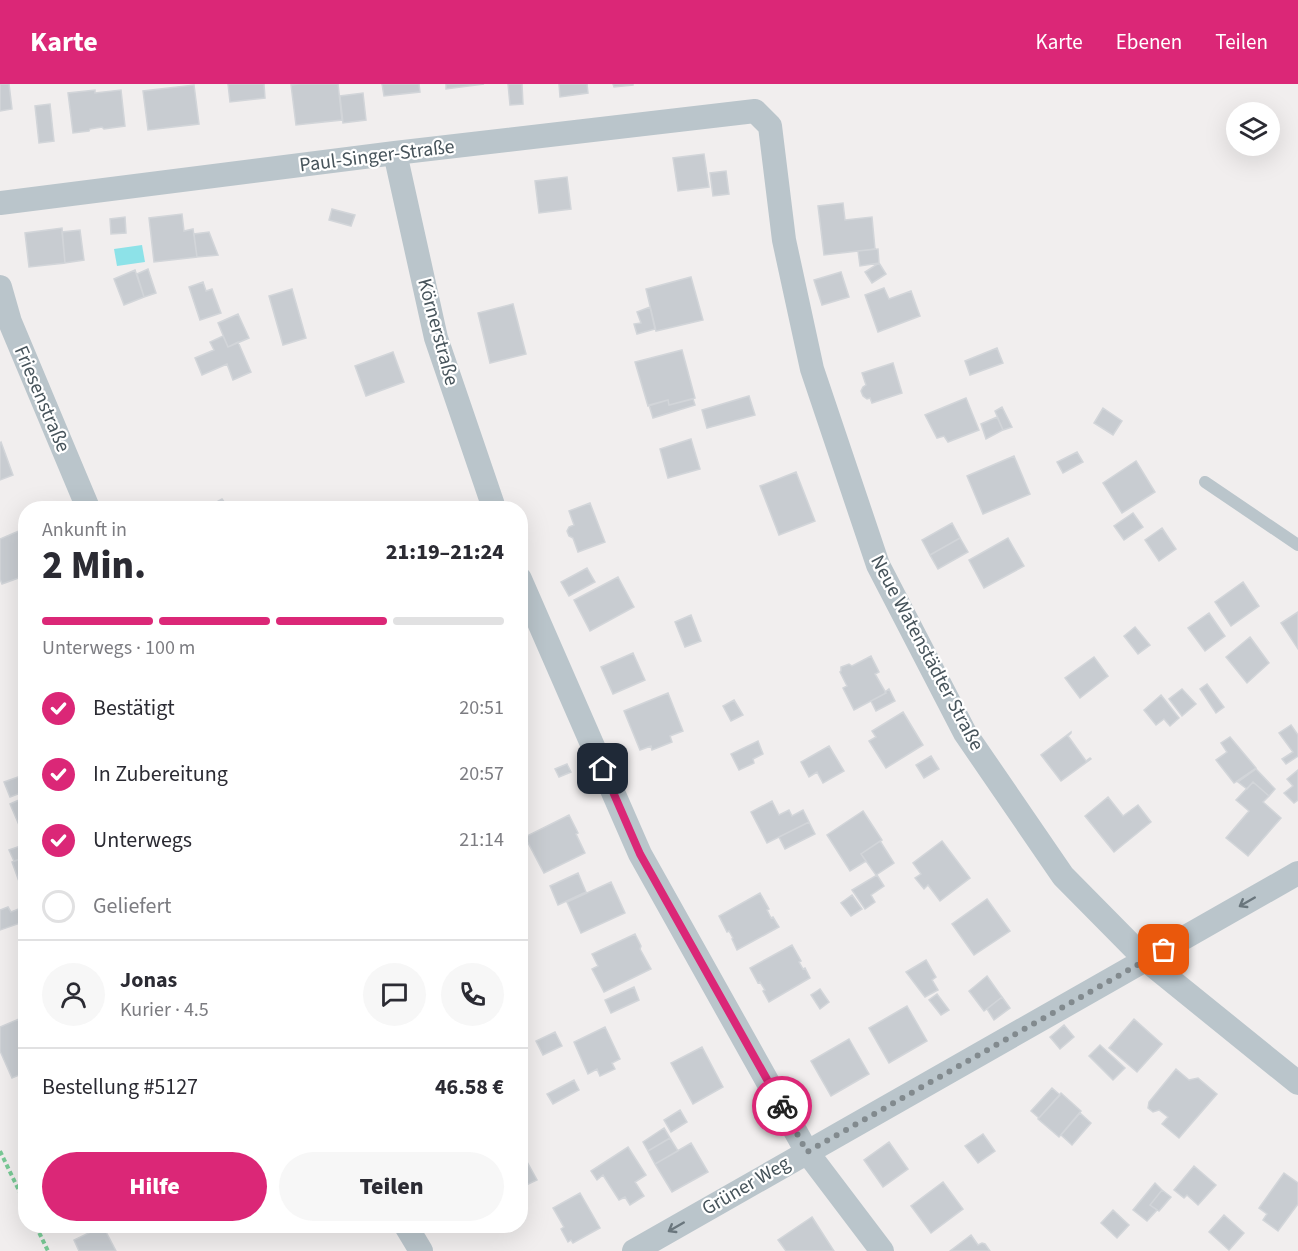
<!DOCTYPE html>
<html lang="de">
<meta charset="utf-8">
<style>
body{margin:0;font-family:"Source Sans 3",sans-serif;background:#f7f7f7;color:#2b2b33;height:100vh;display:flex;flex-direction:column;font-size:22px;white-space:nowrap}
*{box-sizing:border-box;margin:0}
p{font-size:20px;color:#7c7c81}
.icon{flex:none;width:33px;height:33px;fill:none;stroke:currentColor;stroke-width:2;stroke-linecap:round;stroke-linejoin:round}
.map{position:relative;flex:1;overflow:hidden}
.details{position:absolute;left:18px;top:417px;width:510px;height:732px;display:flex;flex-direction:column;background:#fff;border-radius:24px;box-shadow:0 6px 24px #0002}
.details>*{flex:none}
.controls{position:absolute;left:1226px;top:18px;display:grid;gap:12px}
.controls a{display:grid;place-items:center;width:54px;height:54px;border-radius:50%;background:#fff;box-shadow:0 6px 24px #0002;font-size:30px}
.pin{position:absolute;display:grid;place-items:center;width:51px;height:51px;color:#fff;margin:-26px;border-radius:12px;box-shadow:0 3px 9px #0006}
.courier{position:absolute;display:grid;place-items:center;width:60px;height:60px;margin:-30px;border:4px solid #db2777;border-radius:50%;background:#fff;color:#222;box-shadow:0 2px 8px #0007}
.head em{font-style:normal;font-weight:800}
.head div{display:flex;flex-direction:column-reverse}
.head{display:flex;align-items:center;justify-content:space-between;height:102px;padding:0 24px}
h1{font-size:39px;font-weight:800;line-height:45px}
.bar{display:grid;grid-template-columns:repeat(4,1fr);gap:9px 6px;align-content:center;height:72px;padding:0 24px}
.bar i{height:8px;border-radius:4px;background:#e1e1e2}
.bar .current{background:#db2777}
.bar p{grid-column:span 4}
.line{display:flex;align-items:center;gap:15px;padding:0 24px;border-top:2px solid #e1e1e2}
.line div{flex:1}
.round{display:grid;place-items:center;flex:none;width:63px;height:63px;border-radius:32px;background:#f7f7f7}
ol{padding:0 24px;list-style:none}
li{display:flex;align-items:center;gap:18px;height:66px}
li p{margin-inline-start:auto}
li .icon{padding:6px;border-radius:50%;background:#db2777;color:#fff;stroke-width:4}
li:last-child{color:#7c7c81}
li i{width:33px;height:33px;border:3px solid #e1e1e2;border-radius:50%}
.action{display:flex;gap:12px;margin-top:auto;padding:12px 24px}
.action a{flex:1;height:69px;border-radius:36px;background:#db2777;color:#fff;font-size:24px;font-weight:800;line-height:69px;text-align:center}
.action a+a{background:#f7f7f7;color:#2b2b33}
header{display:flex;align-items:center;gap:36px;box-sizing:border-box;height:84px;padding:0 30px;background:#db2777;color:#fff}
header strong{font-size:28px}
nav{display:flex;gap:33px;margin-inline-start:auto;font-size:21px}
.map>svg:first-child{display:block}
.water{fill:#8de2e8}
.building{fill:#c8ccd1;stroke:#d2d5d9;stroke-width:1.5}
.lines{fill:none;stroke-linecap:round;stroke-linejoin:round}
.path{stroke:#78c995;stroke-width:4;stroke-dasharray:4.5 3;stroke-linecap:butt}
.service{stroke:#bac5cb;stroke-width:12}
.minor{stroke:#bac5cb;stroke-width:24}
.oneway{stroke:#6a767d}
.done{stroke:#828a8e;stroke-width:6;stroke-dasharray:0 10.8}
.route{stroke:#db2777;stroke-width:8}
.labels{text-anchor:middle;dominant-baseline:central;stroke-width:4.5;stroke-linejoin:round;paint-order:stroke}
.street-label{font-size:20px;fill:#47545b;stroke:#fff}
</style>
<header>
<strong>Karte</strong>
<nav><a>Karte</a><a>Ebenen</a><a>Teilen</a></nav>
</header>
<div class="map">
<svg width="1298" height="1167" viewBox="0 0 1298 1167">
<rect width="100%" height="100%" fill="#f1eeee"/>
<!-- water -->
<path class="water" d="M142,161l3,17 -28,4 -3,-17z"/>
<!-- building -->
<path class="building" d="M0,0h9l3,25 -12,2z
M228,0h36l1,14 -35,4z
M299,0h39l4,36 -46,5 -5,-40z
M382,0h37l1,8 -36,4z
M446,0h38l-38,5z
M508,0h14l1,20 -13,1z
M559,0h28l1,9 -28,4z
M613,0h20v1l-19,2z
M194,1l5,39 -51,6 -5,-39z
M95,6v3l26,-3 4,36 -21,3 -2,-2 -12,2 -1,2 -16,2 -5,-40z
M363,9l3,27 -23,3 -3,-27z
M50,20l4,37 -15,2 -4,-37z
M704,70l5,33 -31,4 -5,-33z
M726,87l3,23 -16,2 -3,-23z
M567,93l4,32 -32,4 -4,-32z
M843,119l2,17 27,-3 3,32 -51,6 -6,-49z
M332,125l23,6 -4,11 -22,-6z
M182,130l2,17 9,-2 4,28 -43,5 -5,-44z
M125,133l1,16 -15,1 -1,-15z
M62,144l3,35 -36,4 -4,-34z
M80,146l4,30 -19,3 -3,-31z
M209,148l9,23 -21,2 -3,-23z
M878,165l1,14 -19,3 -2,-15z
M879,179l7,11 -14,9 -7,-11z
M148,185l8,24 -12,4 -7,-23z
M135,186l9,27 -20,8 -10,-26z
M841,188l8,25 -27,8 -8,-25z
M691,193l12,43 -47,11 -10,-42z
M203,198l3,9 6,-2 9,24 -21,7 -11,-33z
M884,204l5,11 22,-8 9,25 -42,16 -13,-37z
M292,205l14,49 -23,7 -14,-49z
M513,220l13,50 -36,9 -12,-50z
M650,223l5,22 -18,5 -3,-10 7,-1 -4,-11z
M238,230l11,24 -21,9 -10,-24z
M223,252l5,11 10,-5 13,30 -18,8 -6,-16 -25,11 -7,-17 19,-8 -4,-8z
M997,264l6,15 -33,12 -5,-14z
M682,266l13,48 -26,7 -1,-5 -20,6 -13,-44z
M393,268l11,30 -38,14 -11,-30z
M893,279l9,30 -30,10 -2,-5 -3,1 -4,-3 -2,-5 2,-4 3,-2 -4,-12z
M749,312l6,19 -48,13 -5,-18z
M966,314l13,32 -31,12 -4,-6 -7,2 -12,-23z
M693,315l2,6 -42,13 -4,-13 19,-5 1,5z
M1002,323l10,20 -9,3 -8,-19z
M1103,324l19,13 -9,14 -19,-12z
M997,333l6,13 -17,9 -5,-15z
M691,355l9,30 -32,9 -8,-29z
M1,358l12,33 -13,5v-37z
M1077,368l6,10 -20,11 -6,-11z
M1014,372l16,38 -47,20 -16,-38z
M1136,377l19,31 -33,21 -19,-30z
M796,388l19,49 -36,14 -19,-49z
M222,415l5,7 8,-3 3,5h-25l-2,-3z
M590,419l15,39 -27,10 -5,-14 -4,-2 -2,-5 2,-4 5,-2 -5,-14z
M1133,429l10,14 -19,13 -10,-14z
M952,439l8,15 -30,17 -8,-15z
M26,444v51l-2,-3 -22,8 -2,-5v-40z
M1162,444l14,21 -17,12 -14,-21z
M960,454l8,14 -30,17 -8,-14z
M1008,454l16,28 -40,22 -15,-28z
M587,484l8,14 -26,14 -8,-14z
M618,493l16,30 -44,24 -16,-31z
M1243,498l16,24 -28,20 -16,-24z
M1298,528v37l-17,-26z
M1209,529l16,23 -20,15 -17,-23z
M691,531l10,26 -16,6 -10,-25z
M1135,543l15,18 -12,9 -14,-18z
M1250,553l19,26 -22,20 -21,-26z
M633,569l12,27 -32,14 -12,-27z
M871,572l8,16 -4,2 11,19 -32,17 -11,-22 4,-2 -7,-14 1,-1v-4l8,-3 3,2z
M1094,573l14,19 -28,22 -15,-20z
M1207,600l17,23 -8,6 -16,-24z
M889,605l6,12 -19,10 -5,-10 15,-8 -1,-1z
M1182,605l14,15 -14,12 -13,-17z
M668,609l15,38 -13,5 2,6 -20,8 -1,-4 -11,4 -16,-39z
M1161,611l18,23 -9,8 -6,-7 -8,6 -12,-15z
M734,616l9,15 -12,6 -8,-15z
M903,628l20,33 -37,23 -17,-27 7,-4 -4,-6z
M520,631l6,14 -6,2z
M1291,641l7,10v21l-12,8 -4,-5 11,-7 -14,-19z
M1071,648v1l-3,3 18,25 4,-3 1,1 -30,22 -20,-26z
M1230,653l26,31 -22,15 -18,-23 11,-8 -6,-9z
M758,657l5,13 -10,5 1,4 -15,7 -8,-16z
M829,662l15,25 -21,12 -6,-11 -8,5 -8,-15z
M931,672l8,13 -15,9 -8,-13z
M567,680l4,8 -12,5 -4,-8z
M1256,685l19,20 -6,7 -16,-14 -6,7 -9,-7z
M1298,686v30l-4,3 -10,-10 9,-7 -6,-7z
M21,692l5,11v4l-16,6 -6,-15z
M1253,698l16,14 -6,6 18,16 -33,38 -22,-18 23,-27 -13,-11z
M26,713v33l-4,2 -12,-28z
M1108,713l15,19 15,-11 13,17 -37,30 -29,-36z
M772,717l7,14 10,-5 3,6 11,-6 6,12 -42,21 -16,-31z
M863,727l19,29 -21,14 5,7 -16,10 -23,-36z
M569,731l9,18 -2,1 9,19 -41,20 -19,-36z
M809,738l6,12 -30,15 -6,-12z
M880,757l14,22 -18,12 -15,-21z
M942,757l28,37 -30,23 -12,-16 -4,4 -9,-11 6,-4 -8,-11z
M26,760v13l-12,4 -5,-11z
M26,773v44l-14,-39z
M578,789l8,19 -28,13 -8,-19z
M877,791l7,11 -13,9 4,7 -10,7 -13,-19z
M611,798l14,31 -44,20 -14,-31z
M760,809l9,16 -2,1 4,8 2,-1 6,10 -42,23 -5,-11 1,-1 -4,-7 -2,1 -8,-16z
M852,811l10,14 -11,7 -10,-13z
M987,815l23,32 -36,24 -22,-31z
M26,822v15l-26,9v-20l8,-3 3,5z
M635,850l6,12 -1,3 11,20 -47,23 -12,-23 6,-3 -6,-12z
M792,861l9,16 -2,1 4,7 2,-1 5,10 -41,24 -6,-11 2,-1 -5,-8 -2,1 -8,-15z
M926,876l10,17 -4,3 6,10 -13,7 -19,-25z
M987,892l15,21 -18,14 -15,-20z
M634,903l5,13 -28,13 -6,-13z
M820,905l9,13 -9,7 -9,-14z
M937,910l12,16 -8,5 -12,-15z
M1002,913l8,11 -16,12 -7,-11z
M907,922l20,35 -38,22 -20,-35z
M19,935l7,15v38l-14,6 -12,-27v-24z
M1134,935l28,25 -25,28 -28,-24z
M1064,941l10,12 -14,12 -10,-12z
M605,943l15,32 -8,4 3,6 -15,7 -3,-7 -9,5 -14,-32z
M555,948l7,14 -19,9 -7,-14z
M849,955l20,35 -38,22 -20,-35z
M1100,961l25,23 -12,12 -24,-24z
M702,963l21,40 -30,17 -22,-41z
M1176,985l13,11 9,-2 19,16 -38,44 -17,-14 6,-7 -9,-7 -6,2 -5,-4 1,-6z
M574,996l5,10 -26,14 -6,-10z
M1052,1004l8,7 -21,23 -8,-7z
M1061,1009l20,18 -22,26 -21,-18z
M680,1026l7,12 -16,10 -7,-12z
M1080,1029l11,10 -19,22 -11,-10z
M664,1044l6,10 -22,13 -5,-9z
M983,1050l12,17 -17,12 -13,-17z
M670,1054l8,13 -23,13 -7,-13z
M889,1058l19,27 -25,18 -19,-27z
M691,1059l17,29 -36,20 -17,-28z
M628,1063l18,28 -11,7 9,14 -14,9 -5,-8 -6,3 -16,-25 -6,5 -6,-9z
M520,1065l17,31 -17,8z
M1194,1082l22,19 -18,20 -11,-10 -3,3 -10,-8z
M1284,1089l14,10v21l-20,27 -15,-11 4,-6 -8,-6z
M943,1098l20,27 -32,24 -20,-27z
M1155,1099l7,7 -12,15 7,5 -10,11 -14,-11z
M1162,1106l9,7 -12,14 -9,-6z
M580,1109l20,35 -27,15 -2,-3 -3,2 -7,-13 3,-2 -11,-19z
M1113,1126l16,15 -12,13 -16,-15z
M1224,1131l20,18 -15,17 -20,-18z
M812,1133l22,34h-48l-8,-11z
M103,1142l13,25h-37l-5,-11z
M971,1151l7,10 4,-2 3,1 5,7h-40z"/>
<g class="lines">
<!-- path -->
<path class="path" d="M0,1067l26,54
M36,1142l12,25"/>
<!-- service -->
<path class="service" d="M1205,398l93,63"/>
<!-- minor -->
<path class="minor" d="M395,69l41,185 58,170
M0,119l395,-50 360,-42 15,15 14,114 28,129 66,196 87,168 98,143 83,84 152,123
M0,203l10,35 78,186
M520,495l120,275 167,298 75,99
M406,1142l15,25
M634,1167l664,-378"/>
</g>
<!-- one-way arrows -->
<defs><path id="oneway-shaft" d="M-6 0H5M1.5-3L5.5 0L1.5 3" fill="none" stroke-width="1.6" stroke-linecap="round" stroke-linejoin="round" transform="scale(1.5)"/></defs>
<g class="oneway">
<use href="#oneway-shaft" transform="translate(1247 818) rotate(150)"/>
<use href="#oneway-shaft" transform="translate(676 1143) rotate(150)"/>
</g>
<g class="lines">
<!-- done -->
<path class="done" d="M782,1022l25,46 357,-202"/>
<!-- route -->
<path class="route" d="M603,685l37,85 142,252"/>
</g>
<g class="labels">
<!-- street labels -->
<g class="street-label">
<text transform="translate(377 72) rotate(-7)">Paul-Singer-Straße</text>
<text transform="translate(438 248) rotate(75)">Körnerstraße</text>
<text transform="translate(42 315) rotate(67)">Friesenstraße</text>
<text transform="translate(927 569) rotate(62)">Neue Watenstädter Straße</text>
<text transform="translate(746 1102) rotate(-30)">Grüner Weg</text>
</g>
</g>
</svg>
<div class="controls">
<a><svg class="icon" aria-label="layers" viewBox="0 0 24 24"><path d="M12 4l9 5-9 5-9-5zM3 14l9 5 9-5"/></svg></a>
</div>
<div class="pin" style="left:1164px;top:866px;background:#ea580c"><svg class="icon" aria-label="bag" viewBox="0 0 24 24"><path d="M5 8h14l-1 12H6zM9 8a3 3 0 0 1 6 0"/></svg></div>
<div class="pin" style="left:603px;top:685px;background:#1f2937"><svg class="icon" aria-label="home" viewBox="0 0 24 24"><path d="M3 11l9-7 9 7M6 9v11h12V9"/></svg></div>
<div class="courier" style="left:782px;top:1022px"><svg class="icon" aria-label="bike" viewBox="0 0 24 24"><circle cx="6" cy="16" r="4"/><circle cx="18" cy="16" r="4"/><path d="M6 16l4-8h5l3 8M10 8l3 8H6M13 5h3"/></svg></div>
<section class="details">
<div class="head"><div><h1>2 Min.</h1><p>Ankunft in</p></div><em>21:19–21:24</em></div>
<div class="bar"><i class="current"></i><i class="current"></i><i class="current"></i><i></i><p>Unterwegs · 100 m</p></div>
<ol>
<li><svg class="icon" aria-label="check" viewBox="0 0 24 24"><path d="M5 12l5 5 9-10"/></svg>Bestätigt<p>20:51</p></li>
<li><svg class="icon" aria-label="check" viewBox="0 0 24 24"><path d="M5 12l5 5 9-10"/></svg>In Zubereitung<p>20:57</p></li>
<li><svg class="icon" aria-label="check" viewBox="0 0 24 24"><path d="M5 12l5 5 9-10"/></svg>Unterwegs<p>21:14</p></li>
<li><i></i>Geliefert</li>
</ol>
<div class="line" style="height:108px"><a class="round"><svg class="icon" aria-label="person" viewBox="0 0 24 24"><circle cx="12" cy="8" r="4"/><path d="M4 21q1-7 8-7t8 7"/></svg></a><div><b>Jonas</b><p>Kurier · 4.5</p></div><a class="round"><svg class="icon" aria-label="chat" viewBox="0 0 24 24"><path d="M4 5h16v11H9l-5 4z"/></svg></a><a class="round"><svg class="icon" aria-label="phone" viewBox="0 0 24 24"><path d="M5 4h4l2 5-3 2q2 4 5 5l2-3 5 2v4C11 20 4 13 5 4z"/></svg></a></div>
<div class="line" style="height:78px"><div>Bestellung #5127</div><b>46.58 €</b></div>
<div class="action"><a>Hilfe</a><a>Teilen</a></div>
</section>
</div>
